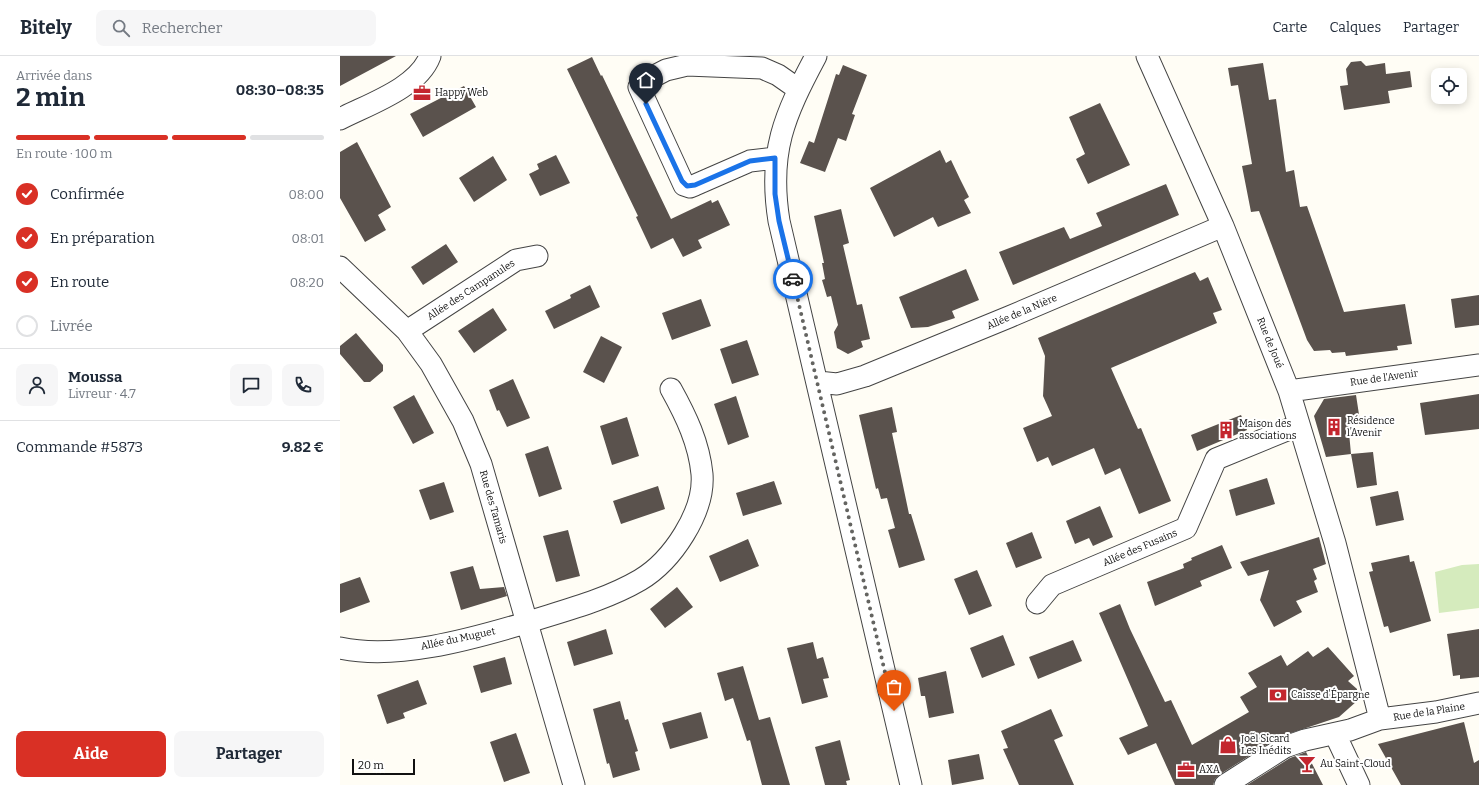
<!DOCTYPE html>
<html lang="fr">
<meta charset="utf-8">
<style>
body{margin:0;font-family:Bitter,serif;background:#f6f6f7;color:#1f2937;height:100vh;display:flex;flex-direction:column;font-size:15px;white-space:nowrap}
*{box-sizing:border-box;margin:0}
p{font-size:13px;color:#747a83}
.icon{flex:none;width:22px;height:22px;fill:none;stroke:currentColor;stroke-width:2;stroke-linecap:round;stroke-linejoin:round}
.map{position:relative;flex:1;overflow:hidden}
.side{display:flex;flex-direction:column;background:#fff;width:340px}
.side>*{flex:none}
.controls{position:absolute;left:1091px;top:12px;display:grid;gap:8px}
.controls a{display:grid;place-items:center;width:36px;height:36px;border-radius:8px;background:#fff;box-shadow:0 2px 10px #0003;font-size:20px}
.scale{position:absolute;left:12px;bottom:10px;width:63px;box-sizing:border-box;padding-left:4px;border:2px solid #111;border-top:0;font-size:11px;line-height:14px;white-space:nowrap;color:#111;-webkit-text-stroke:3px #fff;paint-order:stroke}
.pin{position:absolute;display:grid;place-items:center;width:34px;height:34px;color:#fff;margin:-41px -17px;border-radius:50% 50% 50% 0;rotate:-45deg;box-shadow:0 0 4px #0007}
.pin .icon{rotate:45deg}
.courier{position:absolute;display:grid;place-items:center;width:40px;height:40px;margin:-20px;border:3px solid #1a73e8;border-radius:50%;background:#fff;color:#222;box-shadow:0 1px 5px #0007}
.head em{font-style:normal;font-weight:700}
.head div{display:flex;flex-direction:column-reverse}
.head{display:flex;align-items:center;justify-content:space-between;height:68px;padding:0 16px}
h1{font-size:26px;font-weight:700;line-height:30px}
.bar{display:grid;grid-template-columns:repeat(4,1fr);gap:6px 4px;align-content:center;height:48px;padding:0 16px}
.bar i{height:5px;border-radius:3px;background:#e0e1e3}
.bar .active{background:#d93025}
.bar p{grid-column:span 4}
.line{display:flex;align-items:center;gap:10px;padding:0 16px;border-top:1px solid #e0e1e3}
.line div{flex:1}
.round{display:grid;place-items:center;flex:none;width:42px;height:42px;border-radius:8px;background:#f6f6f7}
ol{padding:0 16px;list-style:none}
li{display:flex;align-items:center;gap:12px;height:44px}
li p{margin-inline-start:auto}
li .icon{padding:4px;border-radius:50%;background:#d93025;color:#fff;stroke-width:4}
li:last-child{color:#747a83}
li i{width:22px;height:22px;border:2px solid #e0e1e3;border-radius:50%}
.primary-button{display:flex;gap:8px;margin-top:auto;padding:8px 16px}
.primary-button a{flex:1;height:46px;border-radius:8px;background:#d93025;color:#fff;font-size:16px;font-weight:700;line-height:46px;text-align:center}
.primary-button a+a{background:#f6f6f7;color:#1f2937}
header{display:flex;align-items:center;gap:24px;box-sizing:border-box;height:56px;padding:0 20px;background:#fff;border-bottom:1px solid #e0e1e3}
header strong{font-size:19px}
nav{display:flex;gap:22px;margin-inline-start:auto;font-size:14px}
.search{width:280px;height:36px;background:#f6f6f7;display:flex;align-items:center;gap:10px;box-sizing:border-box;padding:0 14px;border-radius:8px;color:#747a83;font-size:15px}
main{display:flex;flex:1;min-height:0}
.map>svg:first-child{display:block}
.green{fill:#d5ebbd}
.building{fill:#5a524d}
.lines{fill:none;stroke-linecap:round;stroke-linejoin:round}
.minor-casing{stroke:#444;stroke-width:23}
.minor{stroke:#fff;stroke-width:21}
.done{stroke:#646461;stroke-width:4;stroke-dasharray:0 7.2}
.route{stroke:#1a73e8;stroke-width:5}
.labels{text-anchor:middle;dominant-baseline:central;stroke-width:4;stroke-linejoin:round;paint-order:stroke}
.poi-label{font-size:10px;fill:#111;stroke:#fff;text-anchor:start}
.street-label{font-size:10px;fill:#111;stroke:#fff}
</style>
<header>
<strong>Bitely</strong>
<div class="search"><svg class="icon" aria-label="search" viewBox="0 0 24 24"><circle cx="10" cy="10" r="6"/><path d="M15 15l6 6"/></svg>Rechercher</div>
<nav><a>Carte</a><a>Calques</a><a>Partager</a></nav>
</header>
<main>
<section class="side">
<div class="head"><div><h1>2 min</h1><p>Arrivée dans</p></div><em>08:30–08:35</em></div>
<div class="bar"><i class="active"></i><i class="active"></i><i class="active"></i><i></i><p>En route · 100 m</p></div>
<ol>
<li><svg class="icon" aria-label="check" viewBox="0 0 24 24"><path d="M5 12l5 5 9-10"/></svg>Confirmée<p>08:00</p></li>
<li><svg class="icon" aria-label="check" viewBox="0 0 24 24"><path d="M5 12l5 5 9-10"/></svg>En préparation<p>08:01</p></li>
<li><svg class="icon" aria-label="check" viewBox="0 0 24 24"><path d="M5 12l5 5 9-10"/></svg>En route<p>08:20</p></li>
<li><i></i>Livrée</li>
</ol>
<div class="line" style="height:72px"><a class="round"><svg class="icon" aria-label="person" viewBox="0 0 24 24"><circle cx="12" cy="8" r="4"/><path d="M4 21q1-7 8-7t8 7"/></svg></a><div><b>Moussa</b><p>Livreur · 4.7</p></div><a class="round"><svg class="icon" aria-label="chat" viewBox="0 0 24 24"><path d="M4 5h16v11H9l-5 4z"/></svg></a><a class="round"><svg class="icon" aria-label="phone" viewBox="0 0 24 24"><path d="M5 4h4l2 5-3 2q2 4 5 5l2-3 5 2v4C11 20 4 13 5 4z"/></svg></a></div>
<div class="line" style="height:52px"><div>Commande #5873</div><b>9.82 €</b></div>
<div class="primary-button"><a>Aide</a><a>Partager</a></div>
</section>
<div class="map">
<svg width="1139" height="729" viewBox="0 0 1139 729">
<rect width="100%" height="100%" fill="#fffdf5"/>
<!-- green -->
<path class="green" d="M1139,508v44l-40,5 -4,-41 27,-7z"/>
<!-- building -->
<path class="building" d="M0,0h56l-56,30z
M252,1l9,19 1,-1 69,144 40,-19 1,3 6,-3 12,25 -32,15 4,8 -19,9 -10,-19 -22,11 -15,-32 2,-1 -71,-147z
M1021,5l5,5 19,-3 1,11 24,-3 2,16 -24,4 2,12 -46,7 -4,-24 8,-1 -2,-16 5,-7z
M923,7l6,37 7,-1 10,73 8,-2 6,37 7,-1 37,106 61,-8 7,40 -15,2 1,4 -52,6 -1,-4 -13,1 -2,-3 -16,1 -7,-11 -48,-129 -8,1 -9,-46 10,-2 -14,-79 -7,1 -3,-18z
M503,9l24,10 -15,39 3,1 -9,26 -8,-3 -13,34 -25,-9 9,-22 5,2 22,-69 3,1z
M124,30l12,21 -53,30 -13,-23z
M760,47l30,62 -42,19 -12,-25 9,-5 -16,-37z
M17,86l34,65 -13,8 8,15 -21,12 -25,-44v-46z
M600,94l6,13 5,-3 9,19 9,18 -5,3 7,13 -33,14 -5,-10 -39,20 -24,-49z
M216,99l14,28 -30,13 -11,-22 10,-5 -2,-5z
M153,100l14,24 -33,22 -15,-24z
M826,128l13,31 -166,70 -14,-33 65,-25 6,12 32,-13 -6,-13z
M501,153l8,34 -6,2 14,60 5,-1 8,35 -9,2 2,6 -15,7 -11,-6 -3,-16 4,-7 -7,-29 -4,1 -5,-17 3,-1 -3,-16h2l-10,-47z
M106,188l12,18 -35,23 -12,-18z
M626,213l13,31 -27,11 3,7 -27,9 -17,1 -12,-31z
M855,216l5,9 8,-4 14,33 -9,3 4,10 -106,45 27,61 3,-1 30,73 -32,13 -19,-46 -15,7 -11,-27 -42,18 -4,-9 -11,5 -14,-34 29,-12 -9,-20 2,-40 -7,-18z
M250,229l10,22 -46,22 -9,-18 26,-13 -1,-3z
M1139,239v30l-24,3 -4,-29z
M361,243l10,27 -39,14 -10,-27z
M153,252l14,22 -33,23 -16,-22z
M16,277l27,32v6l-13,11h-6l-24,-28v-8z
M261,280l21,11 -18,36 -21,-11z
M407,284l12,35 -27,9 -12,-35z
M173,323l17,39 -23,9 -8,-17 -2,1 -8,-21z
M1139,338v35l-54,6 -5,-32z
M74,339l20,38 -21,11 -20,-37z
M1016,339l4,26 -12,1 3,32 22,-2 4,33 -20,3 -6,-34 -25,3 -12,-41 10,-17z
M396,340l13,41 -21,8 -14,-41z
M552,351l5,25 -5,1 17,81h2l14,46 -26,8 -11,-38 7,-2 -8,-30 -6,1 -3,-11 -2,1 -17,-74z
M901,359l6,15 -50,21 -6,-16z
M287,361l12,39 -27,9 -12,-39z
M208,390l14,43 -23,8 -14,-43z
M927,422l8,26 -39,12 -7,-26z
M434,425l8,23 -39,12 -7,-23z
M104,426l10,30 -24,8 -11,-30z
M318,430l7,23 -44,15 -8,-23z
M1058,435l6,29 -28,6 -6,-29z
M760,450l13,31 -20,9 -4,-8 -14,6 -9,-23z
M228,474l12,46 -24,6 -13,-46z
M692,476l10,26 -26,10 -10,-25z
M979,481l7,27 -13,5 4,10 -3,2 4,11 -22,9 6,11 -28,15 -14,-27 9,-30 -21,6 -8,-14z
M408,483l11,27 -39,16 -11,-26z
M882,489l10,23 -32,13 2,5 -47,20 -8,-24 37,-14 -1,-4 9,-4 -1,-2z
M1069,499l1,7 4,-1 17,60 -41,12 -2,-7 -4,1 -15,-55 4,-1 -2,-8z
M133,510l7,23 24,-2 3,9 -46,14 -11,-38z
M637,514l15,36 -23,9 -15,-36z
M20,521l10,25 -30,11v-29z
M337,531l16,20 -28,21 -15,-19z
M780,548l10,25 35,73 6,-2 21,45 57,-33 -9,-15 17,-10 -9,-14 33,-18 6,11 21,-15 5,6 15,-10 26,29 -6,5 9,8v12l-18,16 -60,20 -60,38 -4,4 -2,6h-38l-19,-42 -28,12 -9,-17 29,-12 -49,-113z
M266,573l7,25 -39,12 -7,-24z
M1139,573v48l-19,2v-4l-7,1 -6,-42z
M663,579l12,30 -33,13 -12,-30z
M733,584l9,21 -44,18 -9,-22z
M473,586l4,17 6,-2 6,21 -6,1 5,18 -26,7 -15,-56z
M165,601l7,27 -31,9 -8,-27z
M403,610l16,54 11,-3 20,68h-28l-12,-45 -3,1 -14,-43 -8,3 -8,-28z
M606,615l8,42 -25,5 -4,-22h-4l-3,-18z
M78,624l9,24 -24,9 2,5 -18,6 -10,-29z
M280,645l5,19 3,-1 10,32 -3,1 5,18 -27,8 -4,-15 -2,1 -14,-55z
M711,653l12,27 -9,4 20,45h-55l-16,-36 5,-1 -7,-17z
M361,656l7,26 -38,11 -8,-26z
M1124,666l10,41 5,-3v25h-78l-23,-41z
M176,677l14,40 -26,9 -14,-40z
M500,684l10,40 -4,1 1,4h-22l-10,-38z
M966,696l17,33h-76l43,-27z
M639,698l5,25 -32,6 -4,-25z"/>
<g class="lines">
<!-- minor casing -->
<g class="minor-casing">
<path id="minor" d="M476,0c-32,60 -48,96 -37,165l132,564
M807,0l76,170 66,165 46,152 45,176
M0,63c29,-15 78,-31 90,-63
M435,102l-25,3 -55,24 -5,2 -6,-2 -45,-98 4,-5 23,-12 21,-5 75,3 16,7 20,14
M0,211l67,64 24,33 32,57 18,43 93,321
M67,275l109,-71 21,-4
M478,326l19,2 28,-8 144,-59 214,-91
M949,335l190,-26
M697,547l15,-18 134,-57 30,-69 83,-34
M0,592c56,12 128,-8 182,-24 40,-13 82,-23 118,-44 32,-19 65,-68 62,-106 -3,-31 -16,-58 -31,-85
M995,678l24,51
M885,729l60,-38 20,-7 45,-10 30,-11 56,-7 43,-9"/>
</g>
<!-- minor -->
<use href="#minor" class="minor"/>
</g>
<g class="lines">
<!-- done -->
<path class="done" d="M453,223l101,432"/>
<!-- route -->
<path class="route" d="M306,48l36,77 5,5 8,-1 55,-24 25,-3v36l4,27 14,58"/>
</g>
<!-- icons -->
<defs>
<g id="office-bare" transform="scale(1.38)"><path d="M-6-3h4V-5.5h4V-3h4V5H-6ZM-1-4.5V-3h2v-1.5ZM-6 0V1H6V0Z" fill="#c4262e" stroke="#fff" stroke-width="2.5" paint-order="stroke"/></g>
<g id="building-bare" transform="scale(1.38)"><path d="M-4-6H4V6H1V3H-1V6H-4ZM-2.5-4.3h1.7v1.8h-1.7ZM.8-4.3h1.7v1.8H.8ZM-2.5-1h1.7V.8h-1.7ZM.8-1h1.7V.8H.8Z" fill="#c4262e" stroke="#fff" stroke-width="2.5" paint-order="stroke"/></g>
<g id="bank-bare" transform="scale(1.38)"><path d="M-6-4H6V4H-6ZM0-2.3a2.3 2.3 0 1 0 0 4.6a2.3 2.3 0 1 0 0-4.6Z" fill="#c4262e" stroke="#fff" stroke-width="2.5" paint-order="stroke"/></g>
<g id="shop-bare" transform="scale(1.38)"><path d="M-5-2.5h2.3a2.7 3.5 0 0 1 5.4 0H5L5.5 6h-11ZM-1.5-2.5h3a1.5 2.3 0 0 0-3 0Z" fill="#c4262e" stroke="#fff" stroke-width="2.5" paint-order="stroke"/></g>
<g id="bar-bare" transform="scale(1.38)"><path d="M-6-5H6L.8 .8V4.5H3.5V6h-7V4.5H-.8V.8Z" fill="#c4262e" stroke="#fff" stroke-width="2.5" paint-order="stroke"/></g>
</defs>
<g fill-rule="evenodd">
<use href="#office-bare" x="82" y="37"/>
<use href="#building-bare" x="994" y="371"/>
<use href="#building-bare" x="886" y="374"/>
<use href="#bank-bare" x="938" y="639"/>
<use href="#shop-bare" x="888" y="689"/>
<use href="#bar-bare" x="967" y="708"/>
<use href="#office-bare" x="846" y="714"/>
</g>
<g class="labels">
<!-- poi labels -->
<g class="poi-label">
<text x="95" y="37">Happy Web</text>
<text x="1007" y="365">Résidence<tspan x="1007" dy="12">l’Avenir</tspan></text>
<text x="899" y="368">Maison des<tspan x="899" dy="12">associations</tspan></text>
<text x="951" y="639">Caisse d'Épargne</text>
<text x="901" y="683">Joël Sicard<tspan x="901" dy="12">Les Inédits</tspan></text>
<text x="980" y="708">Au Saint-Cloud</text>
<text x="859" y="714">AXA</text>
</g>
<!-- street labels -->
<g class="street-label">
<text transform="translate(131 234) rotate(-33)">Allée des Campanules</text>
<text transform="translate(682 256) rotate(-23)">Allée de la Nière</text>
<text transform="translate(930 287) rotate(68)">Rue de Joué</text>
<text transform="translate(1044 322) rotate(-8)">Rue de l'Avenir</text>
<text transform="translate(153 451) rotate(74)">Rue des Tamaris</text>
<text transform="translate(800 492) rotate(-23)">Allée des Fusains</text>
<text transform="translate(118 583) rotate(-12)">Allée du Muguet</text>
<text transform="translate(1089 656) rotate(-9)">Rue de la Plaine</text>
</g>
</g>
</svg>
<div class="controls">
<a><svg class="icon" aria-label="locate" viewBox="0 0 24 24"><circle cx="12" cy="12" r="6"/><path d="M12 2v4M12 18v4M2 12h4M18 12h4"/></svg></a>
</div>
<div class="scale">20 m</div>
<div class="pin" style="left:554px;top:655px;background:#ea580c"><svg class="icon" aria-label="bag" viewBox="0 0 24 24"><path d="M5 8h14l-1 12H6zM9 8a3 3 0 0 1 6 0"/></svg></div>
<div class="pin" style="left:306px;top:48px;background:#1f2937"><svg class="icon" aria-label="home" viewBox="0 0 24 24"><path d="M3 11l9-7 9 7M6 9v11h12V9"/></svg></div>
<div class="courier" style="left:453px;top:223px"><svg class="icon" aria-label="car" viewBox="0 0 24 24"><path d="M5 17H2v-5l4-1 3-4h7l3 4 3 1v5h-3M9 17h6M6 11h13"/><circle cx="7" cy="17" r="2"/><circle cx="17" cy="17" r="2"/></svg></div>
</div>
</main>
